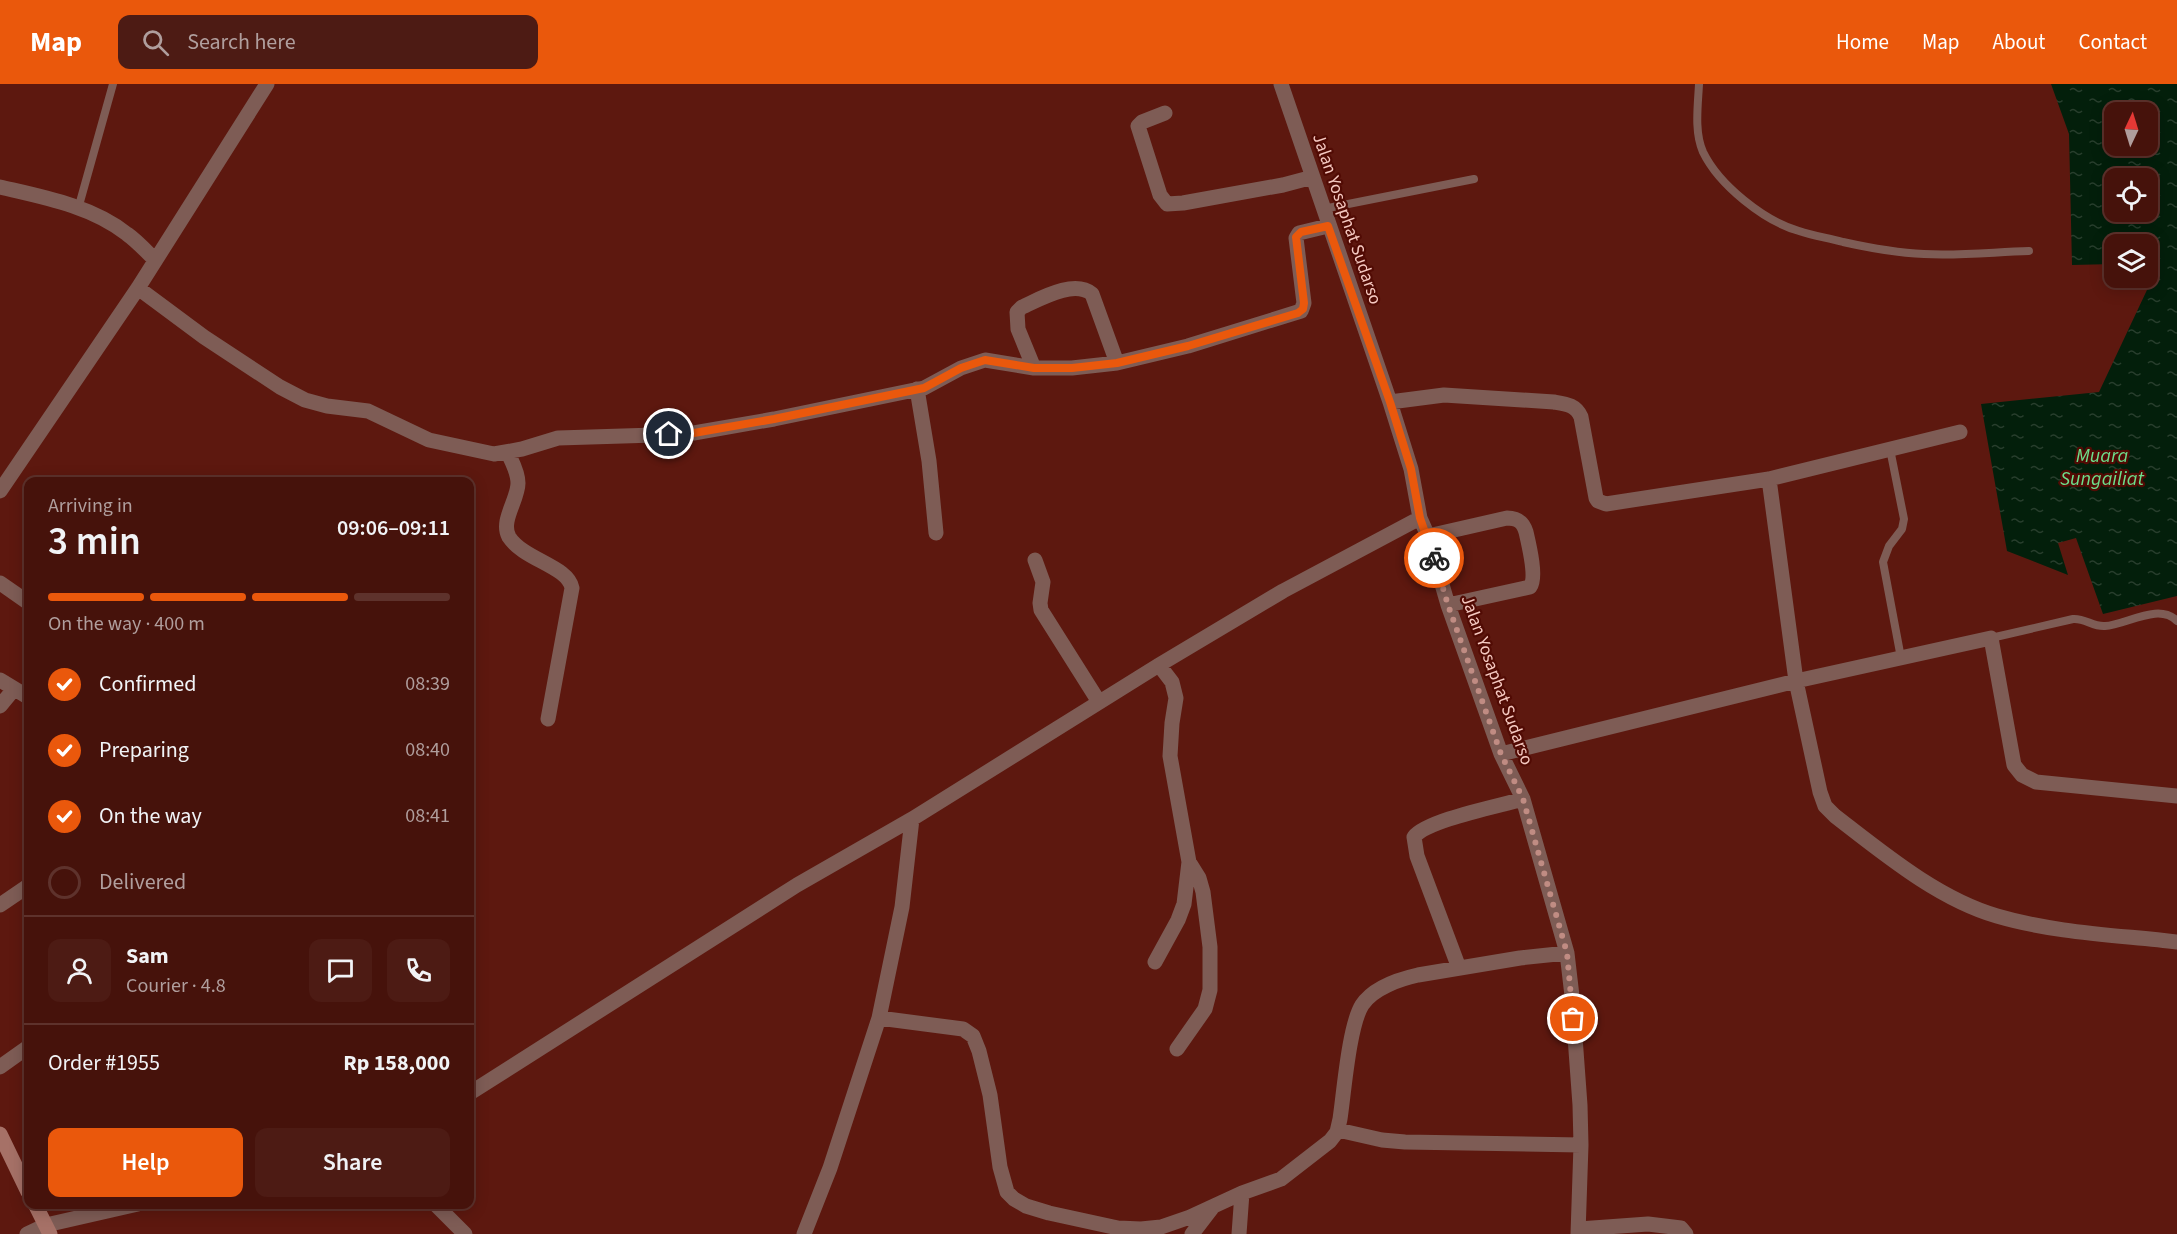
<!DOCTYPE html>
<meta charset="utf-8">
<style>
body{margin:0;font-family:"Source Sans 3",sans-serif;background:#4d1b14;color:#f1f3f6;height:100vh;display:flex;flex-direction:column;font-size:22px;white-space:nowrap}
*{box-sizing:border-box;margin:0}
p{font-size:20px;color:#b09e9d}
.icon{flex:none;width:33px;height:33px;fill:none;stroke:currentColor;stroke-width:2;stroke-linecap:round;stroke-linejoin:round}
.map{position:relative;flex:1;overflow:hidden}
.sheet{position:absolute;left:24px;top:393px;width:450px;height:732px;display:flex;flex-direction:column;background:#46120b;border-radius:12px;box-shadow:0 3px 15px #0003,0 0 0 2px #5e322c}
.sheet>*{flex:none}
.needle{width:39px;rotate:4deg}
.tools{position:absolute;left:2104px;top:18px;display:grid;gap:12px}
.tools a{display:grid;place-items:center;width:54px;height:54px;border-radius:12px;background:#46120b;box-shadow:0 3px 15px #0003,0 0 0 2px #5e322c;font-size:30px}
.pin{position:absolute;display:grid;place-items:center;width:51px;height:51px;color:#fff;margin:-26px;border:3px solid #fff;border-radius:50%;box-shadow:0 2px 6px #0007}
.courier{position:absolute;display:grid;place-items:center;width:60px;height:60px;margin:-30px;border:4px solid #ea580c;border-radius:50%;background:#fff;color:#222;box-shadow:0 2px 8px #0007}
.head em{font-style:normal;font-weight:600}
.head div{display:flex;flex-direction:column-reverse}
.head{display:flex;align-items:center;justify-content:space-between;height:102px;padding:0 24px}
h1{font-size:39px;font-weight:600;line-height:45px}
.bar{display:grid;grid-template-columns:repeat(4,1fr);gap:9px 6px;align-content:center;height:72px;padding:0 24px}
.bar i{height:8px;border-radius:4px;background:#5e322c}
.bar .current{background:#ea580c}
.bar p{grid-column:span 4}
.line{display:flex;align-items:center;gap:15px;padding:0 24px;border-top:2px solid #5e322c}
.line div{flex:1}
.round{display:grid;place-items:center;flex:none;width:63px;height:63px;border-radius:12px;background:#4d1b14}
ol{padding:0 24px;list-style:none}
li{display:flex;align-items:center;gap:18px;height:66px}
li p{margin-inline-start:auto}
li .icon{padding:6px;border-radius:50%;background:#ea580c;color:#fff;stroke-width:4}
li:last-child{color:#b09e9d}
li i{width:33px;height:33px;border:3px solid #5e322c;border-radius:50%}
.button{display:flex;gap:12px;margin-top:auto;padding:12px 24px}
.button a{flex:1;height:69px;border-radius:12px;background:#ea580c;color:#fff;font-size:24px;font-weight:600;line-height:69px;text-align:center}
.button a+a{background:#4d1b14;color:#f1f3f6}
header{display:flex;align-items:center;gap:36px;box-sizing:border-box;height:84px;padding:0 30px;background:#ea580c;color:#fff}
header strong{font-size:28px}
nav{display:flex;gap:33px;margin-inline-start:auto;font-size:21px}
.search{width:420px;height:54px;background:#4d1b14;display:flex;align-items:center;gap:15px;box-sizing:border-box;padding:0 21px;border-radius:12px;color:#b09e9d;font-size:22px}
.map>svg:first-child{display:block}
.water{fill:url(#water-ripples);fill-rule:evenodd}
.lines{fill:none;stroke-linecap:round;stroke-linejoin:round}
.lane{stroke:#7e5c55;stroke-width:8}
.street{stroke:#7e5c55;stroke-width:15}
.secondary{stroke:#a67167;stroke-width:15}
.done{stroke:#c08c83;stroke-width:6;stroke-dasharray:0 10.8}
.route{stroke:#ea580c;stroke-width:8}
.labels{text-anchor:middle;dominant-baseline:central;stroke-width:4.5;stroke-linejoin:round;paint-order:stroke}
.street-label{font-size:18px;fill:#f6cac2;stroke:#510b04}
.water-label{font-size:20px;font-style:italic;fill:#6ddf8c;stroke:#510b04}
</style>
<header>
<strong>Map</strong>
<div class="search"><svg class="icon" aria-label="search" viewBox="0 0 24 24"><circle cx="10" cy="10" r="6"/><path d="M15 15l6 6"/></svg>Search here</div>
<nav><a>Home</a><a>Map</a><a>About</a><a>Contact</a></nav>
</header>
<div class="map">
<svg width="2177" height="1150" viewBox="0 0 2177 1150">
<defs>
<pattern id="water-ripples" width="26" height="14" patternUnits="userSpaceOnUse" patternTransform="scale(1.5)"><rect width="26" height="14" fill="#031f0b"/><path d="M2 4q2-2 4 0t4 0M15 11q2-2 4 0t4 0" fill="none" stroke="#283e2d"/></pattern>
</defs>
<rect width="100%" height="100%" fill="#5d180f"/>
<!-- water -->
<path class="water" d="M2051,0h126v512l-74,18 -27,-76 -18,5 10,32 -61,-24 -26,-147 118,-12 55,-117v-8l-6,-1v-22h-33v20l-43,1 -3,-131zM2115,28h33v34h-33zM2115,94h33v34h-33z"/>
<g class="lines">
<!-- lane -->
<path class="lane" d="M1699,0c-1,21 -5,48 4,68 16,33 61,69 96,79 15,5 30,7 44,11 27,6 54,11 81,12 35,2 70,-2 105,-3
M78,125l35,-125
M1323,125l151,-30
M1890,365l14,70 -2,10 -13,17 -6,16 18,96
M1991,554l82,-19c12,-1 20,8 32,7 21,-1 54,-24 72,-5"/>
<!-- street -->
<path class="street" d="M1281,0l109,318 21,67 9,49 8,18 20,69 53,149 22,45 44,154 5,43 8,109 1,40 -3,89
M1165,29l-23,9 -4,4 22,69 7,9 16,-1 100,-18 30,-8
M0,103c43,10 92,19 127,47 10,7 19,17 28,26
M138,204l66,49 76,50 25,13 22,6 41,5 61,29 65,14 28,-5 36,-11 130,-4 86,-15 150,-31 37,-20 24,-8 49,8h38l45,-5 71,-17 113,-35 3,-8 -8,-65 3,-5 29,-7
M1034,284l-16,-39 -1,-17 5,-5c18,-8 52,-28 70,-13l25,69
M917,305l12,72 7,72
M1390,318l54,-7 110,7c12,2 22,3 27,15l15,81 2,3 8,3 163,-25 191,-47
M508,369c4,9 10,19 10,30 0,17 -18,38 -9,54 15,23 59,29 63,51l-24,131
M1769,395l27,202 24,111 5,14 10,10c48,37 103,83 162,100 58,17 120,19 180,26
M0,407l138,-203 129,-204
M1428,452l79,-18c11,0 16,4 19,14 3,13 11,46 4,55l-82,18
M1035,476l8,22 -3,21 1,7 58,92
M0,499l26,18
M0,596l28,17
M0,622l14,-17
M1501,670l295,-73 195,-43 23,127 8,10 14,7 141,14
M0,821l28,-19
M1155,878l23,-42 6,-16 5,-42 -19,-106 2,-33 4,-25 -4,-16 -13,-17
M1459,884l-42,-112 -3,-19c13,-17 86,-31 109,-38
M879,934l84,11 10,7 6,15 11,44 10,72 7,25 7,7 12,7 23,7 69,15 23,1 20,-2 29,-10 52,-24 39,-14 49,-38 7,-9 3,-13c4,-27 9,-93 22,-114 11,-17 38,-26 56,-30l102,-17 47,-5
M1177,965l28,-40 5,-19v-43l-7,-55 -4,-14 -10,-16
M0,983l28,-20
M470,1009l327,-208 115,-66 247,-154 124,-74 137,-73
M1338,1046l44,10 23,2 176,3
M435,1120l30,30
M1579,1145l69,-5 33,4 5,6
M27,1150l19,-9 92,-21
M804,1150l26,-66 49,-150 23,-111 10,-88
M1192,1150l20,-26
M1239,1150l3,-41"/>
<!-- secondary -->
<path class="secondary" d="M0,1050l28,58
M35,1120l15,30"/>
</g>
<g class="lines">
<!-- done -->
<path class="done" d="M1434,474l14,47 53,149 22,45 44,154 6,66"/>
<!-- route -->
<path class="route" d="M669,350h19l86,-15 150,-31 37,-20 24,-8 49,8h38l45,-5 71,-17 110,-33 5,-4 1,-6 -8,-66 5,-5 27,-6 62,176 21,67 9,49 14,40"/>
</g>
<g class="labels">
<!-- street labels -->
<g class="street-label">
<text transform="translate(1347 135) rotate(71)">Jalan Yosaphat Sudarso</text>
<text transform="translate(1497 596) rotate(70)">Jalan Yosaphat Sudarso</text>
</g>
<!-- water labels -->
<g class="water-label">
<text x="2102" y="372">Muara<tspan x="2102" dy="23">Sungailiat</tspan></text>
</g>
</g>
</svg>
<div class="tools">
<a><svg class="needle" viewBox="-14 -14 28 28"><path d="M0-13l5 13h-10z" fill="#e53935"/><path d="M0 13l5-13h-10z" fill="#b09e9d"/></svg></a>
<a><svg class="icon" aria-label="locate" viewBox="0 0 24 24"><circle cx="12" cy="12" r="6"/><path d="M12 2v4M12 18v4M2 12h4M18 12h4"/></svg></a>
<a><svg class="icon" aria-label="layers" viewBox="0 0 24 24"><path d="M12 4l9 5-9 5-9-5zM3 14l9 5 9-5"/></svg></a>
</div>
<div class="pin" style="left:1573px;top:935px;background:#ea580c"><svg class="icon" aria-label="bag" viewBox="0 0 24 24"><path d="M5 8h14l-1 12H6zM9 8a3 3 0 0 1 6 0"/></svg></div>
<div class="pin" style="left:669px;top:350px;background:#1f2937"><svg class="icon" aria-label="home" viewBox="0 0 24 24"><path d="M3 11l9-7 9 7M6 9v11h12V9"/></svg></div>
<div class="courier" style="left:1434px;top:474px"><svg class="icon" aria-label="bike" viewBox="0 0 24 24"><circle cx="6" cy="16" r="4"/><circle cx="18" cy="16" r="4"/><path d="M6 16l4-8h5l3 8M10 8l3 8H6M13 5h3"/></svg></div>
<section class="sheet">
<div class="head"><div><h1>3 min</h1><p>Arriving in</p></div><em>09:06–09:11</em></div>
<div class="bar"><i class="current"></i><i class="current"></i><i class="current"></i><i></i><p>On the way · 400 m</p></div>
<ol>
<li><svg class="icon" aria-label="check" viewBox="0 0 24 24"><path d="M5 12l5 5 9-10"/></svg>Confirmed<p>08:39</p></li>
<li><svg class="icon" aria-label="check" viewBox="0 0 24 24"><path d="M5 12l5 5 9-10"/></svg>Preparing<p>08:40</p></li>
<li><svg class="icon" aria-label="check" viewBox="0 0 24 24"><path d="M5 12l5 5 9-10"/></svg>On the way<p>08:41</p></li>
<li><i></i>Delivered</li>
</ol>
<div class="line" style="height:108px"><a class="round"><svg class="icon" aria-label="person" viewBox="0 0 24 24"><circle cx="12" cy="8" r="4"/><path d="M4 21q1-7 8-7t8 7"/></svg></a><div><b>Sam</b><p>Courier · 4.8</p></div><a class="round"><svg class="icon" aria-label="chat" viewBox="0 0 24 24"><path d="M4 5h16v11H9l-5 4z"/></svg></a><a class="round"><svg class="icon" aria-label="phone" viewBox="0 0 24 24"><path d="M5 4h4l2 5-3 2q2 4 5 5l2-3 5 2v4C11 20 4 13 5 4z"/></svg></a></div>
<div class="line" style="height:78px"><div>Order #1955</div><b>Rp 158,000</b></div>
<div class="button"><a>Help</a><a>Share</a></div>
</section>
</div>
